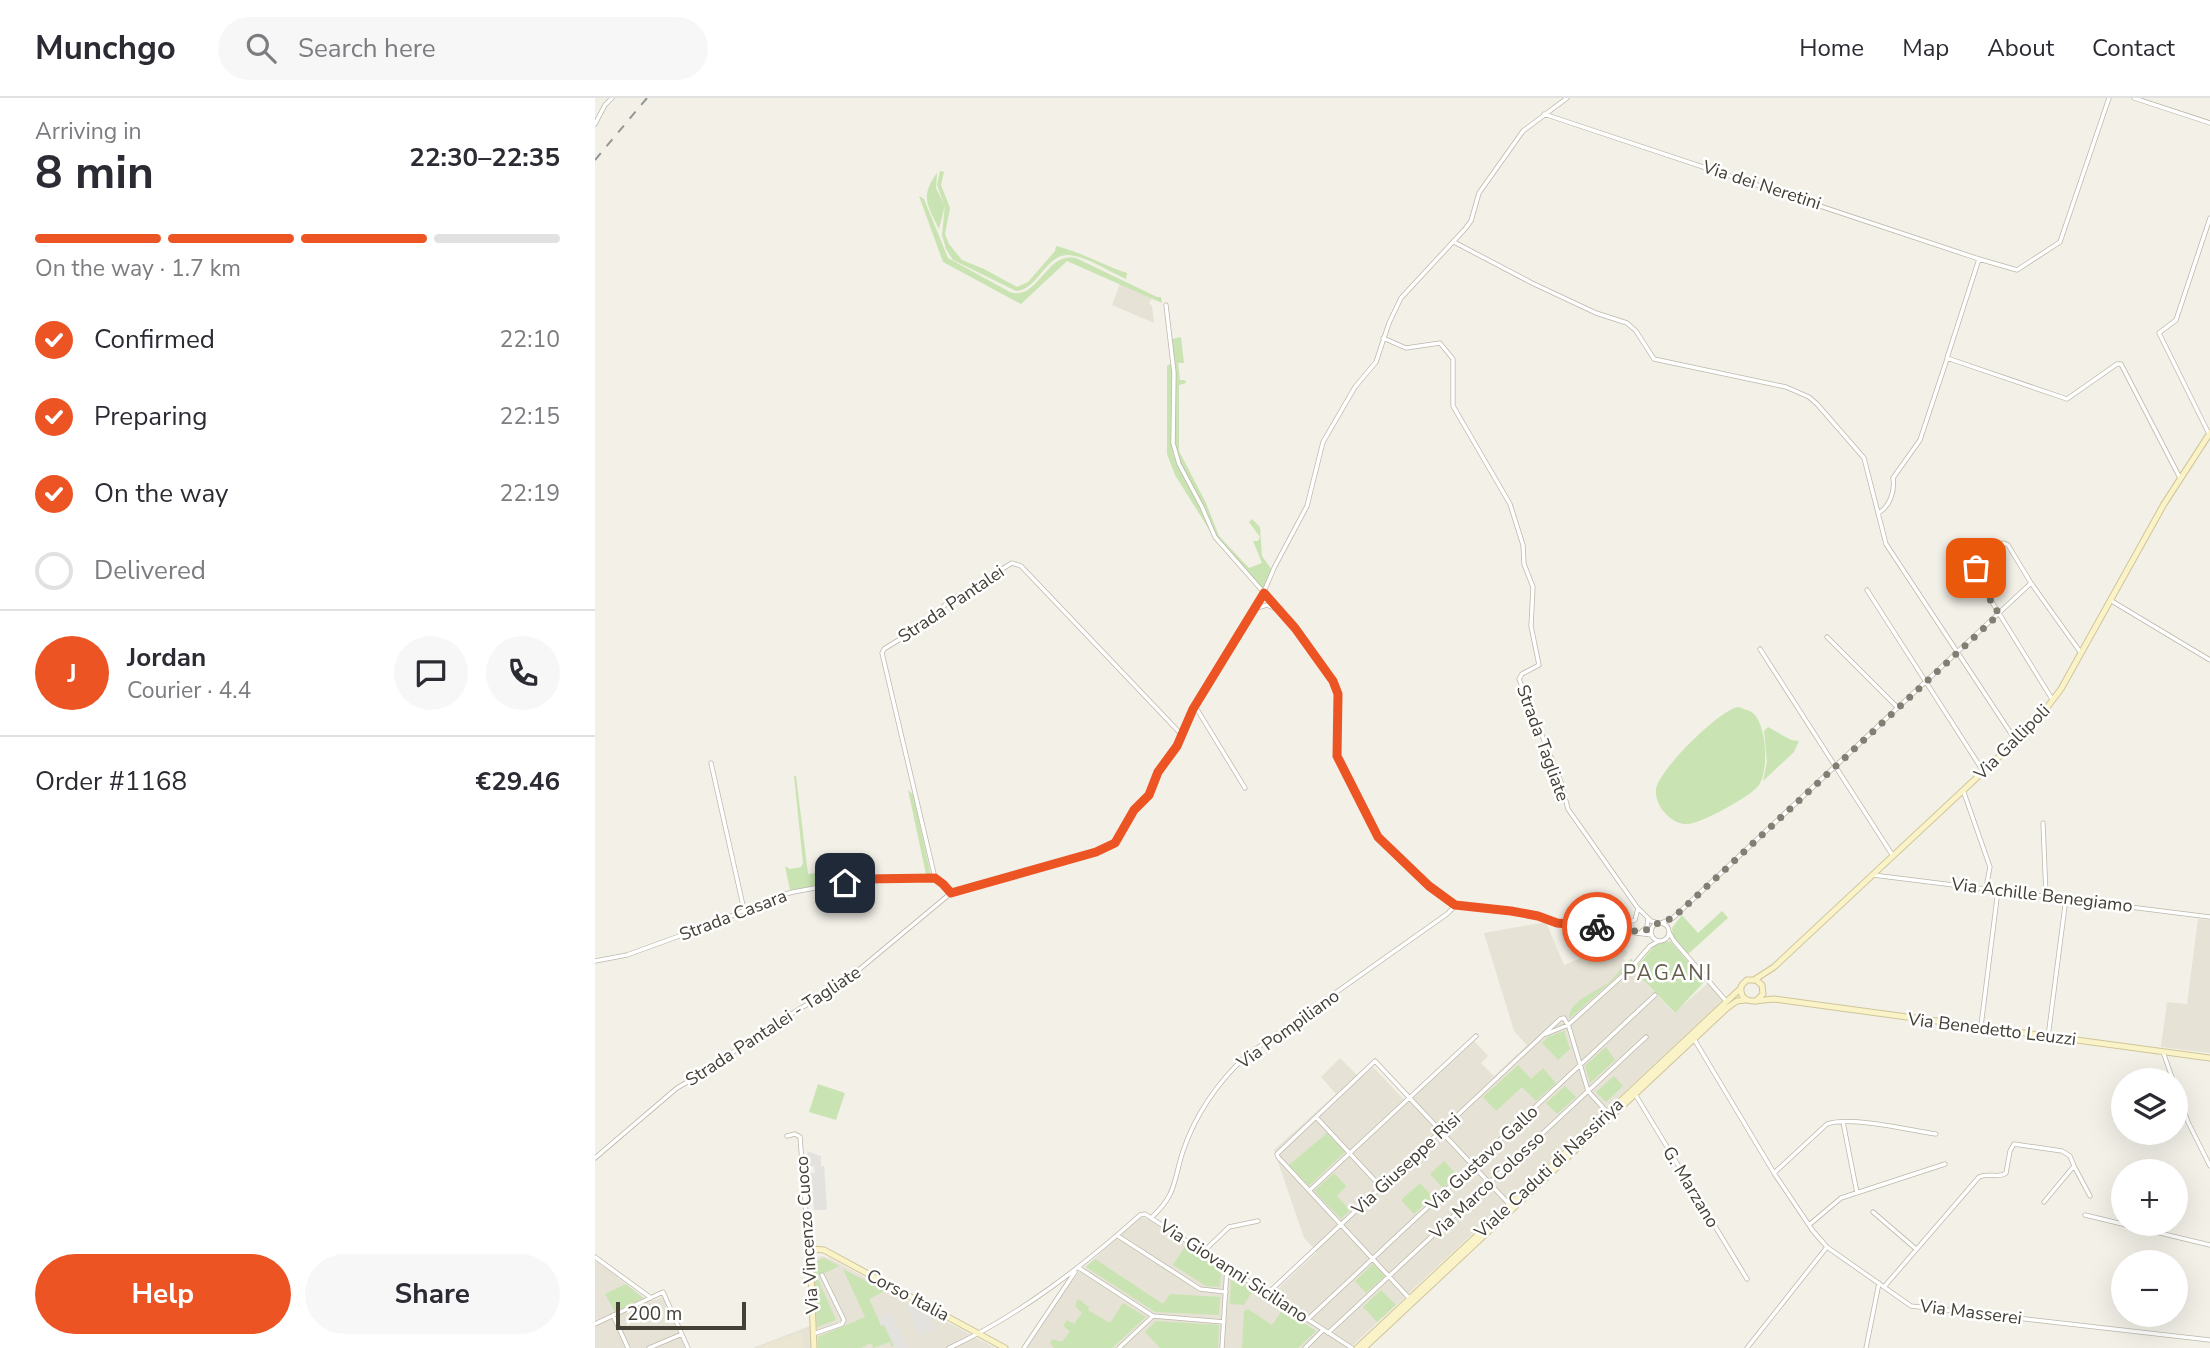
<!DOCTYPE html>
<meta charset="utf-8">
<style>
body{margin:0;font-family:"Nunito Sans",sans-serif;background:#f7f7f7;color:#2b2b33;height:100vh;display:flex;flex-direction:column;font-size:26px;white-space:nowrap}
*{box-sizing:border-box;margin:0}
p{font-size:23px;color:#7c7c81}
.icon{flex:none;width:38px;height:38px;fill:none;stroke:currentColor;stroke-width:2;stroke-linecap:round;stroke-linejoin:round}
.map{position:relative;flex:1;overflow:hidden}
.drawer{display:flex;flex-direction:column;background:#fff;width:595px}
.drawer>*{flex:none}
.tools{position:absolute;left:1516px;top:970px;display:grid;gap:14px}
.tools a{display:grid;place-items:center;width:77px;height:77px;border-radius:50%;background:#fff;box-shadow:0 7px 28px #0002;font-size:35px}
.scale{position:absolute;left:21px;bottom:18px;width:130px;box-sizing:border-box;padding-left:7px;border:4px solid #454036;border-top:0;font-size:19px;line-height:24px;white-space:nowrap;color:#454036;-webkit-text-stroke:5px #fff;paint-order:stroke}
.pin{position:absolute;display:grid;place-items:center;width:60px;height:60px;color:#fff;margin:-30px;border-radius:14px;box-shadow:0 4px 10px #0006}
.courier{position:absolute;display:grid;place-items:center;width:70px;height:70px;margin:-35px;border:5px solid #ec5424;border-radius:50%;background:#fff;color:#222;box-shadow:0 2px 9px #0007}
.headline em{font-style:normal;font-weight:700}
.headline div{display:flex;flex-direction:column-reverse}
.headline{display:flex;align-items:center;justify-content:space-between;height:119px;padding:0 35px}
h1{font-size:46px;font-weight:700;line-height:52px}
.bar{display:grid;grid-template-columns:repeat(4,1fr);gap:10px 7px;align-content:center;height:84px;padding:0 35px}
.bar i{height:9px;border-radius:5px;background:#e1e1e2}
.bar .on{background:#ec5424}
.bar p{grid-column:span 4}
.line{display:flex;align-items:center;gap:18px;padding:0 35px;border-top:2px solid #e1e1e2}
.line div{flex:1}
.round{display:grid;place-items:center;flex:none;width:74px;height:74px;border-radius:37px;background:#f7f7f7}
ol{padding:0 35px;list-style:none}
li{display:flex;align-items:center;gap:21px;height:77px}
li p{margin-inline-start:auto}
li .icon{padding:7px;border-radius:50%;background:#ec5424;color:#fff;stroke-width:4}
li:last-child{color:#7c7c81}
li i{width:38px;height:38px;border:4px solid #e1e1e2;border-radius:50%}
.action{display:flex;gap:14px;margin-top:auto;padding:14px 35px}
.action a{flex:1;height:80px;border-radius:42px;background:#ec5424;color:#fff;font-size:28px;font-weight:700;line-height:80px;text-align:center}
.action a+a{background:#f7f7f7;color:#2b2b33}
header{display:flex;align-items:center;gap:42px;box-sizing:border-box;height:98px;padding:0 35px;background:#fff;border-bottom:2px solid #e1e1e2}
header strong{font-size:33px}
nav{display:flex;gap:38px;margin-inline-start:auto;font-size:24px}
.search{width:490px;height:63px;background:#f7f7f7;display:flex;align-items:center;gap:18px;box-sizing:border-box;padding:0 24px;border-radius:38px;color:#7c7c81;font-size:26px}
main{display:flex;flex:1;min-height:0}
.map>svg:first-child{display:block}
.residential{fill:#e6e2d5}
.education{fill:#eae6d2}
.green{fill:#c9e4b2}
.parking{fill:#e4e2de}
.lines{fill:none;stroke-linecap:round;stroke-linejoin:round}
.street-casing{stroke:#bdb8aa;stroke-width:5}
.secondary-casing{stroke:#cfc599;stroke-width:7}
.street{stroke:#fff;stroke-width:3.5}
.secondary{stroke:#fbf3c8;stroke-width:5}
.rail{stroke:#959595;stroke-width:2;stroke-dasharray:9 9;stroke-linecap:butt}
.done{stroke:#827e74;stroke-width:7;stroke-dasharray:0 12.6}
.route{stroke:#ec5424;stroke-width:9}
.labels{text-anchor:middle;dominant-baseline:central;stroke-width:5;stroke-linejoin:round;paint-order:stroke}
.street-label{font-size:18px;fill:#454036;stroke:#fff}
.quarter-label{font-size:21px;letter-spacing:2px;fill:#675f4e;stroke:#fff}
</style>
<header>
<strong>Munchgo</strong>
<div class="search"><svg class="icon" aria-label="search" viewBox="0 0 24 24"><circle cx="10" cy="10" r="6"/><path d="M15 15l6 6"/></svg>Search here</div>
<nav><a>Home</a><a>Map</a><a>About</a><a>Contact</a></nav>
</header>
<main>
<section class="drawer">
<div class="headline"><div><h1>8 min</h1><p>Arriving in</p></div><em>22:30–22:35</em></div>
<div class="bar"><i class="on"></i><i class="on"></i><i class="on"></i><i></i><p>On the way · 1.7 km</p></div>
<ol>
<li><svg class="icon" aria-label="check" viewBox="0 0 24 24"><path d="M5 12l5 5 9-10"/></svg>Confirmed<p>22:10</p></li>
<li><svg class="icon" aria-label="check" viewBox="0 0 24 24"><path d="M5 12l5 5 9-10"/></svg>Preparing<p>22:15</p></li>
<li><svg class="icon" aria-label="check" viewBox="0 0 24 24"><path d="M5 12l5 5 9-10"/></svg>On the way<p>22:19</p></li>
<li><i></i>Delivered</li>
</ol>
<div class="line" style="height:126px"><b class="round" style="background:#ec5424;color:#fff">J</b><div><b>Jordan</b><p>Courier · 4.4</p></div><a class="round"><svg class="icon" aria-label="chat" viewBox="0 0 24 24"><path d="M4 5h16v11H9l-5 4z"/></svg></a><a class="round"><svg class="icon" aria-label="phone" viewBox="0 0 24 24"><path d="M5 4h4l2 5-3 2q2 4 5 5l2-3 5 2v4C11 20 4 13 5 4z"/></svg></a></div>
<div class="line" style="height:91px"><div>Order #1168</div><b>€29.46</b></div>
<div class="action"><a>Help</a><a>Share</a></div>
</section>
<div class="map">
<svg width="1615" height="1250" viewBox="0 0 1615 1250">
<rect width="100%" height="100%" fill="#f2f0e7"/>
<!-- residential -->
<path class="residential" d="M525,186l32,14 -3,5 3,3 2,17 -42,-18z
M1603,821l12,1v133l-49,-6 6,-45 20,2z
M951,824l18,43 27,-11 5,5 20,-19 12,13 -5,5 51,55 34,-30 15,17 -373,348h-323l36,-56 16,-20 62,-55 7,2 121,78 48,-45 -13,-14 -30,-88 62,-56 -15,-17 19,-19 20,20 13,-11 34,36 67,-62 14,15 -7,7 13,13 33,-31 -13,-14 -30,-98z
M227,1158l9,3 164,89h-242l62,-24 -2,-60 3,-6z
M0,1162l55,42 13,-5 22,51h-90z"/>
<!-- education -->
<path class="education" d="M206,1234l3,16h-48z"/>
<!-- green -->
<path class="green" d="M345,73l4,1 -3,13 9,23 -5,26 4,10 13,16 22,9 33,18 11,-5 27,-31 1,-5c25,6 46,19 71,27l-1,6c-18,-8 -38,-22 -57,-24 -23,-2 -31,35 -53,36l-63,-31 -7,-11 -4,-14 3,-30 -6,24c-12,-24 -19,-33 -2,-56l-1,15 8,16 -7,-19z
M324,98l5,3 24,59 62,34c28,10 36,-41 66,-34l81,39h4l1,6 -95,-42 -46,43 -78,-42z
M586,239l3,26h-6l2,17h5l1,3 -7,2v66l27,52 13,33 30,32 13,-5 -9,-22h5l2,-4 -11,-15 3,-3 8,8 2,29 10,14 -10,19 -47,-53 -41,-87 2,-70 -4,-40z
M575,266l2,1 -1,67 2,22 47,93 -45,-72 -8,-21v-88z
M1143,609c5,2 11,3 15,6 14,13 16,57 6,72 -9,12 -56,37 -70,39 -9,1 -18,-4 -24,-11 -6,-6 -10,-16 -9,-24 3,-19 63,-79 82,-82z
M1173,629l23,13 8,1 -5,11 -31,29 4,-19 -3,-31z
M199,678h2l12,98 14,-2 2,10 36,-7 66,-1 -18,-84 5,4 18,81 -2,2 -65,1 -74,12 -5,-24 5,3 11,-2 2,-4z
M1127,813l6,7 -40,36 -15,-16 -1,-10 10,-13 16,18z
M1075,843l35,40 -30,32 -41,-43 21,-25z
M1036,861l2,1 -3,5 -61,54c0,-19 26,-26 39,-36 9,-7 14,-18 23,-24z
M969,933l6,18 -12,11 -16,-17 6,-6z
M1011,949l9,13 -25,23 -5,-17z
M923,967l13,14 12,-11 13,15 -20,18 -14,-14 -26,24 -13,-14z
M1019,978l9,10 -17,16 -10,-10z
M223,986l27,9 -9,27 -27,-8z
M970,988l11,11 -19,17 -11,-11z
M732,1035l18,19 -36,34 -20,-21z
M849,1063l13,14 -14,13 -13,-14z
M739,1075l12,13 -9,10 13,14 -9,9 -27,-28z
M825,1085l13,14 -19,17 -13,-14z
M590,1148l36,23 -1,18 -14,-1 -33,-21z
M229,1160l15,8 -22,11 19,43 -19,7 -3,-63 4,-4z
M500,1161l68,45 7,-10 50,3 -1,18 -64,-3 -69,-45z
M778,1166l12,12 -19,17 -11,-12z
M248,1171l42,22 -16,8 12,26 3,-1 10,22 -2,1 -2,-5 -17,6 -2,-5 -10,5h-43v-11l47,-20z
M636,1178l22,14 -9,15 -14,-1z
M31,1186l17,14 -28,14 -10,-18z
M786,1192l15,15 -19,17 -14,-15z
M483,1201l11,8 -1,3 22,13 13,-20 23,14 -34,31h-58l-4,-5 2,-4 10,3 8,-11 -7,-5 4,-6 7,4 8,-11 -7,-7z
M653,1211l24,16 11,-16 33,22 -18,17h-56l2,-37z
M561,1223l63,4 -1,23h-58l-15,-16z"/>
<!-- parking -->
<path class="parking" d="M212,1053l14,5v10h3l3,44h-13l-3,-37h4l-1,-7h-6z
M315,1207l15,11 4,-1 7,14 -16,7 -14,-29z
M296,1214l17,36h-13l-11,-23 -3,1 -3,-8z"/>
<g class="lines">
<!-- street casing -->
<g class="street-casing">
<path id="street" d="M1514,0l-49,144 -43,28 -38,-11 -32,99 120,41 50,-35h4l59,114
M1539,0l76,25
M949,16l435,145
M0,26l10,-19 7,-7
M859,144l78,41 64,30 31,10 9,8 18,28 132,28 23,10 8,7 47,54 22,86 130,197
M571,207l8,68 -1,70 6,21 23,43 13,30 80,91 38,53 5,13 -1,62 41,81 51,49 26,19 56,6 27,5 19,7 95,12
M788,240l23,10 34,-5 13,16v47l57,98 13,41 1,19 9,23 -2,39 8,39 -17,9 -3,5 42,103 7,27 69,98 14,14 7,2
M1614,336l-50,-101 17,-13 34,-102
M1283,415c12,-6 17,-22 15,-35l27,-38 27,-81
M1272,492l116,181
M1515,502l100,60
M662,510l10,-3 9,4
M1232,539l71,71
M1165,551l133,207
M1457,601l-78,-126 26,-28 4,-2 4,2 23,38 50,70
M600,608l50,82
M116,665l33,147
M1368,692l27,77 -4,21
M1448,725l3,72
M1278,777l337,42
M340,780l-53,-225 2,-4 44,-27 20,-20 64,-39 9,3 161,169
M1066,825l12,-5 358,-335
M1056 834a9 9 0 1 1 18 0a9 9 0 1 1-18 0Z
M1016,830l24,-8 3,-12
M1046,834l6,-5 1,-9
M1074,834l5,9 52,60
M0,863l32,-6 88,-32 60,-26 18,-5 72,-13 70,-1 8,6 8,9
M1386,928l17,-136
M951,936l22,-9 63,-57 19,-22 9,-5
M1453,939l18,-139
M1099,941l80,134 39,58 14,16 84,59 299,34
M1568,954l10,28
M1580,988l13,36 22,44
M1040,996l112,185
M721,1019l65,70
M1248,1024l14,71
M192,1038l8,-2 5,3 9,113
M0,1060l82,-70 36,-21 43,-32 87,-52 108,-90 145,-41 19,-9 19,-33 15,-15 9,-23 19,-26 16,-37 64,-101 17,-40 33,-62 16,-64 32,-55 21,-25 13,-39 12,-25 64,-69 6,-8 8,-28 44,-62 44,-33
M1479,1068l16,30
M1179,1075l53,-49c26,-8 81,6 109,10
M715,1092l166,-154
M1278,1114l43,37
M1490,1117l125,30
M556,1120c26,-24 22,-36 32,-67 13,-38 34,-68 63,-95l201,-142 8,-8
M1214,1127l32,-27 104,-34
M523,1138l82,53 26,3
M609,1153l25,-24 29,-6
M0,1159l56,41
M484,1170l74,48
M1289,1189l95,-110c9,-5 19,2 27,-4l4,-22 4,-7 48,7 8,5 4,10 -30,36
M673,1195l292,-274 4,-1 5,9 19,64 20,22
M815,1201l-132,-142 -1,-3 98,-93 135,144
M18,1217l15,33
M713,1221l347,-324
M0,1226l68,-32 25,56
M733,1235l318,-296
M218,1236l29,-10 2,-4 -22,-45
M54,1250l33,-14
M354,1250c71,-33 133,-81 191,-133l5,-1 207,134
M429,1250l51,-76
M524,1250l34,-32 71,6
M627,1250l5,-81
M710,1250l18,-18
M1152,1250l80,-101
M1271,1250l13,-65"/>
</g>
<!-- secondary casing -->
<g class="secondary-casing">
<path id="secondary" d="M1159,882l20,-13 242,-226 23,-23 22,-29 103,-185 46,-71
M1161,903l7,-7 -1,-9 -6,-5h-9c-4,4 -7,5 -6,11 1,16 23,8 33,8l436,59
M219,1250l-4,-96 2,-3 12,1 181,98
M762,1250l384,-360
M769,1250l363,-340 10,-7 8,-1"/>
</g>
<!-- street -->
<use href="#street" class="street"/>
<!-- secondary -->
<use href="#secondary" class="secondary"/>
<!-- rail -->
<path class="rail" d="M0,62l52,-62"/>
</g>
<g class="lines">
<!-- done -->
<path class="done" d="M1002,829l46,5 13,-8 17,-6 326,-304 -25,-41 2,-5"/>
<!-- route -->
<path class="route" d="M250,785l20,-4 70,-1 8,6 8,9 145,-41 19,-9 19,-33 15,-15 9,-23 19,-26 16,-37 71,-116 31,35 38,53 5,13 -1,62 41,81 51,49 26,19 56,6 27,5 19,7 40,4"/>
</g>
<g class="labels">
<!-- street labels -->
<g class="street-label">
<text transform="translate(1167 87) rotate(18)">Via dei Neretini</text>
<text transform="translate(356 506) rotate(-34)">Strada Pantalei</text>
<text transform="translate(1417 644) rotate(-45)">Via Gallipoli</text>
<text transform="translate(948 645) rotate(70)">Strada Tagliate</text>
<text transform="translate(1447 797) rotate(7)">Via Achille Benegiamo</text>
<text transform="translate(138 817) rotate(-21)">Strada Casara</text>
<text transform="translate(178 928) rotate(-33)">Strada Pantalei - Tagliate</text>
<text transform="translate(693 931) rotate(-36)">Via Pompiliano</text>
<text transform="translate(1397 931) rotate(7)">Via Benedetto Leuzzi</text>
<text transform="translate(887 1060) rotate(-43)">Via Gustavo Gallo</text>
<text transform="translate(811 1066) rotate(-43)">Via Giuseppe Risi</text>
<text transform="translate(954 1070) rotate(-43)">Viale Caduti di Nassiriya</text>
<text transform="translate(892 1087) rotate(-43)">Via Marco Colosso</text>
<text transform="translate(1096 1089) rotate(59)">G. Marzano</text>
<text transform="translate(212 1137) rotate(-94)">Via Vincenzo Cuoco</text>
<text transform="translate(639 1173) rotate(33)">Via Giovanni Siciliano</text>
<text transform="translate(313 1197) rotate(28)">Corso Italia</text>
<text transform="translate(1376 1214) rotate(7)">Via Masserei</text>
</g>
<!-- quarter labels -->
<g class="quarter-label">
<text x="1073" y="875">PAGANI</text>
</g>
</g>
</svg>
<div class="tools">
<a><svg class="icon" aria-label="layers" viewBox="0 0 24 24"><path d="M12 4l9 5-9 5-9-5zM3 14l9 5 9-5"/></svg></a>
<a>+</a>
<a>−</a>
</div>
<div class="scale">200 m</div>
<div class="pin" style="left:1381px;top:470px;background:#ea580c"><svg class="icon" aria-label="bag" viewBox="0 0 24 24"><path d="M5 8h14l-1 12H6zM9 8a3 3 0 0 1 6 0"/></svg></div>
<div class="pin" style="left:250px;top:785px;background:#1f2937"><svg class="icon" aria-label="home" viewBox="0 0 24 24"><path d="M3 11l9-7 9 7M6 9v11h12V9"/></svg></div>
<div class="courier" style="left:1002px;top:829px"><svg class="icon" aria-label="bike" viewBox="0 0 24 24"><circle cx="6" cy="16" r="4"/><circle cx="18" cy="16" r="4"/><path d="M6 16l4-8h5l3 8M10 8l3 8H6M13 5h3"/></svg></div>
</div>
</main>
